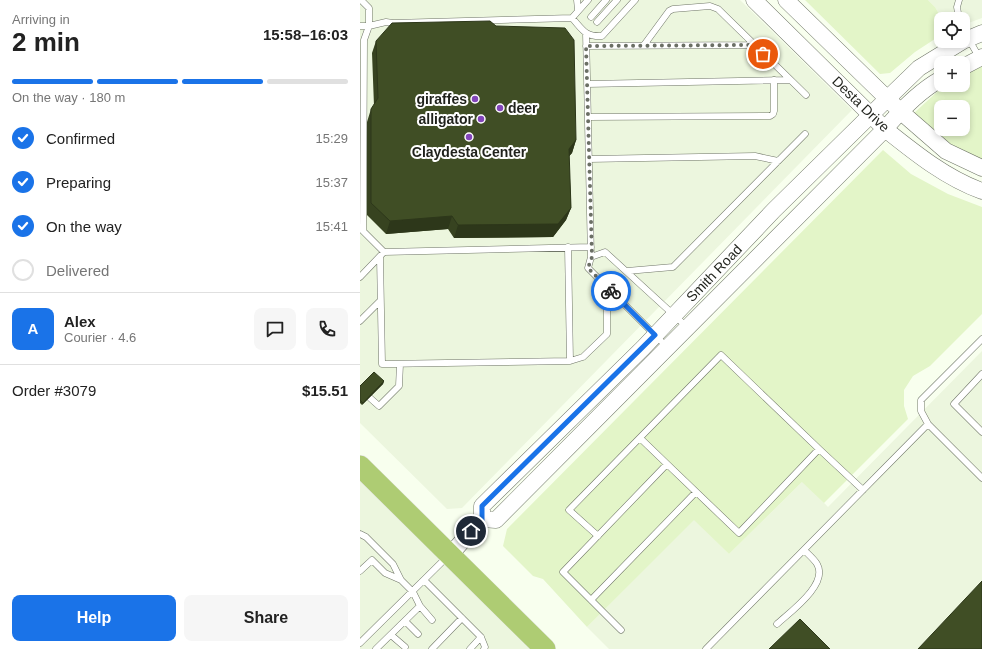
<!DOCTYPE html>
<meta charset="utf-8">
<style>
body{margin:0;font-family:Helvetica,sans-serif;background:#f6f6f6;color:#222;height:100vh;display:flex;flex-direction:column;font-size:15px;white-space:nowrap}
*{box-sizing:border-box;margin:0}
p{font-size:13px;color:#767676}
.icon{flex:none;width:22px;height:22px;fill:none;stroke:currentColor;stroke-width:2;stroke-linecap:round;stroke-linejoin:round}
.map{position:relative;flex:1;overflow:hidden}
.drawer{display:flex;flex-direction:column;background:#fff;width:360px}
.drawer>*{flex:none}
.buttons{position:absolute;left:574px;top:12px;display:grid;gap:8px}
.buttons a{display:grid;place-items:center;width:36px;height:36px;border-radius:8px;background:#fff;box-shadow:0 2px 6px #0003;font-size:20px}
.pin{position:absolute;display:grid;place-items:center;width:34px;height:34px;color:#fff;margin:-17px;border:2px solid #fff;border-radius:50%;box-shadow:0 1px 4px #0007}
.courier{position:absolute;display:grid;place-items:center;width:40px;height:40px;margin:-20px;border:3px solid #1a73e8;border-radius:50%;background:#fff;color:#222;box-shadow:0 1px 5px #0007}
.overview em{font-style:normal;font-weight:600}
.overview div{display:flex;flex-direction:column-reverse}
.overview{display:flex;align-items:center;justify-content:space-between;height:68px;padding:0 12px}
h1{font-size:26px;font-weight:600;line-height:30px}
.bar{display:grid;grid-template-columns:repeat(4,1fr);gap:6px 4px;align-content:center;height:48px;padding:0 12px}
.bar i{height:5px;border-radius:3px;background:#e0e0e0}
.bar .on{background:#1a73e8}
.bar p{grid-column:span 4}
.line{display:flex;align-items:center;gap:10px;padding:0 12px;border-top:1px solid #e0e0e0}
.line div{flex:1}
.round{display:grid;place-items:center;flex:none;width:42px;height:42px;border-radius:8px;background:#f6f6f6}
ol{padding:0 12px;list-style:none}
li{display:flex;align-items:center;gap:12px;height:44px}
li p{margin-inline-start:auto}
li .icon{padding:4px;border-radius:50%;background:#1a73e8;color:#fff;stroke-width:4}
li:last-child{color:#767676}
li i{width:22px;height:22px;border:2px solid #e0e0e0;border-radius:50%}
.cta{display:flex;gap:8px;margin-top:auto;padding:8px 12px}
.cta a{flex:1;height:46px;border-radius:8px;background:#1a73e8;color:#fff;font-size:16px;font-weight:600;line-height:46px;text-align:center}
.cta a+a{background:#f6f6f6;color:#222}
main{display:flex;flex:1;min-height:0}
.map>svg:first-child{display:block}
.built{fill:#ecf6de}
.green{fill:#e3f5c8;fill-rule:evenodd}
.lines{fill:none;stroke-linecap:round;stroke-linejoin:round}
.service-casing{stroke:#6f7567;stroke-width:7}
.tertiary-casing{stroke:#6f7567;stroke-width:17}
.trunk-casing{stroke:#e4e4e4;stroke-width:22}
.service{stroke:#fff;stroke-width:6}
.tertiary{stroke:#fff;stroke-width:16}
.trunk{stroke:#aecc73;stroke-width:21}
.wall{fill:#374320}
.shaded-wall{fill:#2d371a}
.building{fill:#404e25;stroke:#2d371a}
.done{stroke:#6b6f65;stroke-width:4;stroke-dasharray:0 7.2}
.route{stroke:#1a73e8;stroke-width:5}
.poi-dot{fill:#8345ba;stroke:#fff;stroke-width:1.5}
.labels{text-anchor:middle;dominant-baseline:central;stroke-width:4;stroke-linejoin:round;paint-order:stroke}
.poi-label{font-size:14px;font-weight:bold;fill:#1f211b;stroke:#fff;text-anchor:end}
.street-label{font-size:14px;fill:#1f211b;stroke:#fff}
</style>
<main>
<section class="drawer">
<div class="overview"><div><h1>2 min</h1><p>Arriving in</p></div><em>15:58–16:03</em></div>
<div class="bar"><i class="on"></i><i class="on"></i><i class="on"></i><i></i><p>On the way · 180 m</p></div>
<ol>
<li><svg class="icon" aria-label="check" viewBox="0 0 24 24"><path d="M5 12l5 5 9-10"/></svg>Confirmed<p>15:29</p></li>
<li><svg class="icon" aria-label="check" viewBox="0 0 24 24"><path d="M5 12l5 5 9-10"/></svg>Preparing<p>15:37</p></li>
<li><svg class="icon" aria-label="check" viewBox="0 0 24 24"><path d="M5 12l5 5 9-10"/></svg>On the way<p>15:41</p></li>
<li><i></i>Delivered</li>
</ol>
<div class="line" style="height:72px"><b class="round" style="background:#1a73e8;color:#fff">A</b><div><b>Alex</b><p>Courier · 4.6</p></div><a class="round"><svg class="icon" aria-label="chat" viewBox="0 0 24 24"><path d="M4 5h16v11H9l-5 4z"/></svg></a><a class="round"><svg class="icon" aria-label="phone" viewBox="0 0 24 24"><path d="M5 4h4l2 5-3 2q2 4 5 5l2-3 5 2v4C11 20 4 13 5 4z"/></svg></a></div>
<div class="line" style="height:52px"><div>Order #3079</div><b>$15.51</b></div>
<div class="cta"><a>Help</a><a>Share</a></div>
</section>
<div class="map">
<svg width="622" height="649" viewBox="0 0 622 649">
<rect width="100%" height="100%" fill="#f8ffee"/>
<!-- built -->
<path class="built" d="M0,0h380l112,110 -390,398 -15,1 -87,-86z
M568,0h54v18l-19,7v-6h-21l-7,-12z
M622,351v298h-373l-22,-22 107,-108 35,35 74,-73 25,26z
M0,466l183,183h-183z"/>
<!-- green -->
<path class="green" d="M445,0h123l7,7 7,12h-1v16l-26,17 -25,21 -10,1z
M622,65v95l-24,-7 -45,-39 25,-23 9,-6h16v-11zM581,107h22v22h-22z
M523,150l28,24 37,20 34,13v107l-52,52 -17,10 -9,14v16l4,13 -84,84 -22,-21 -73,72 -35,-34 -107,107 -44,-48 -10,-3 -30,-30 4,-17z"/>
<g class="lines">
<!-- service casing -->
<g class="service-casing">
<path id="service" d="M217,0l1,10
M599,0l-2,7 2,12
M231,17l15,-17
M212,18l16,-18
M237,22l20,-22
M0,26h9v-18l-8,-8
M603,28l5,10 11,19
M226,33l5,224
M284,45l25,-34 4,-2 37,-3 8,3 88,86
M226,46l168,-1
M227,84l203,-4
M228,117l182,-1 3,-2 1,-3v-31
M229,159l166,-3 23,5
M0,228l24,24
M3,230l1,-190 5,-14 17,-4 7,1 179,-5c11,12 13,19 30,18l33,-36
M20,257l2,107 188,-3 -2,-114
M267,271l46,-4 132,-133
M0,277l24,-25 207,-5
M0,321l20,-20
M622,339l-61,61v11l7,13 54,54
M307,347l-79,-79 3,-11 14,-5 82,75
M210,361l13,-4 24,-23v-27l10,-10
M622,374l-28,30 28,28
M10,398l9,8 20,-20 1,-22
M280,438l27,26
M459,449l44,41
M0,534l6,3 27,27 8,16 12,12 7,14 -44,43
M238,536l-29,-26 152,-155 98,94 -80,84 -72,-69 -104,108 58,58
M0,571l12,-11 13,13 16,7
M64,580l57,57 4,10 -1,2
M231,600l105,-108
M60,606l12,14
M45,621l13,13
M417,624c13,-12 52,-40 40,-60 -3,-5 -9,-10 -13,-14
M31,635l14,12
M0,643l87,-86
M72,649l30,-31
M110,649l11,-12
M346,649l222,-225"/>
</g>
<!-- tertiary casing -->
<g class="tertiary-casing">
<path id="tertiary" d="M394,0l131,129c30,24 61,49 97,62
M426,0l114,111 46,40 36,17
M603,41l19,-8
M603,67l19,-10
M122,519l14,1 389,-391c16,-19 34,-38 56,-50
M90,555l32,-36v-13l161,-158 131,-138 113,-111 32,-31 44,-27"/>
</g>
<!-- trunk casing -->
<g class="trunk-casing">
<path id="trunk" d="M0,466l185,183"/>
</g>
<!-- service -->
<use href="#service" class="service"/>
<!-- tertiary -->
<use href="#tertiary" class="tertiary"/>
<!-- trunk -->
<use href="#trunk" class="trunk"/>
</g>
<!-- wall -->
<path class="wall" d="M16,41l200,99 -4,13 -3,3 2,52 -5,12 -13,17 -99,1 -6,-9 -62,5 -19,-19v-93l4,-13 3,-3 -2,-53z
M24,381l-1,3 -21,21 -2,-2v-17z"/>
<!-- shaded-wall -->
<path class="shaded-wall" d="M216,140l-4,13 -8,9 5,-13z
M211,208l-5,12 -13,17 -99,1 4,-13z
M92,216l-4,13 -62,5 4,-13z
M24,381l-1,3 -21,21 1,-2z"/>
<!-- building -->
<path class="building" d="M130,21l6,5 69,2 9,12 2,100 -7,9 2,59 -13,16 -100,1 -6,-9 -62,5 -19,-18v-94l7,-11 -2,-57 16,-18z
M14,372l10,9 -21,22 -3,-3v-14z
M622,581v68h-64z
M440,619l30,30h-61z"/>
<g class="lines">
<!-- done -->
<path class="done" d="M251,291l-23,-23 4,-11 -6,-211 168,-1 9,9"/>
<!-- route -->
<path class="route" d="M111,531l11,-11v-14l173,-171 -44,-44"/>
</g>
<!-- markers -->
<g class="poi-dot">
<circle cx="115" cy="99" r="4"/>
<circle cx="140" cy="108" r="4"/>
<circle cx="121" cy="119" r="4"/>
<circle cx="109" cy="137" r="4"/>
</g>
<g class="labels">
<!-- poi labels -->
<g class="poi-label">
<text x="107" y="99">giraffes</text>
<text x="148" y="108" text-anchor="start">deer</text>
<text x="113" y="119">alligator</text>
<text x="109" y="152" text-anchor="middle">Claydesta Center</text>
</g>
<!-- street labels -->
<g class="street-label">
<text transform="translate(501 104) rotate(44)">Desta Drive</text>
<text transform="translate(354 273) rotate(-46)">Smith Road</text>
</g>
</g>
</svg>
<div class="buttons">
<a><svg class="icon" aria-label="locate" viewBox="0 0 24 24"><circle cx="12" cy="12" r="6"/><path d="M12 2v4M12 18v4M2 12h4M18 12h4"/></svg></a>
<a>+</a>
<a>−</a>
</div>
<div class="pin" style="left:403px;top:54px;background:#ea580c"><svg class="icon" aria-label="bag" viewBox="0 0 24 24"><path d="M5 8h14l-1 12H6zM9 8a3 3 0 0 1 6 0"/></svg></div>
<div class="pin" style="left:111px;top:531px;background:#1f2937"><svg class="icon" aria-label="home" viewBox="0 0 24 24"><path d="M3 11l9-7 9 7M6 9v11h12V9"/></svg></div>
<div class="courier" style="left:251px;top:291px"><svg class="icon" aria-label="bike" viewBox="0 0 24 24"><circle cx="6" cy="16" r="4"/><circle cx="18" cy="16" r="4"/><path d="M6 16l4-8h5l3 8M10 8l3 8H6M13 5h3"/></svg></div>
</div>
</main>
